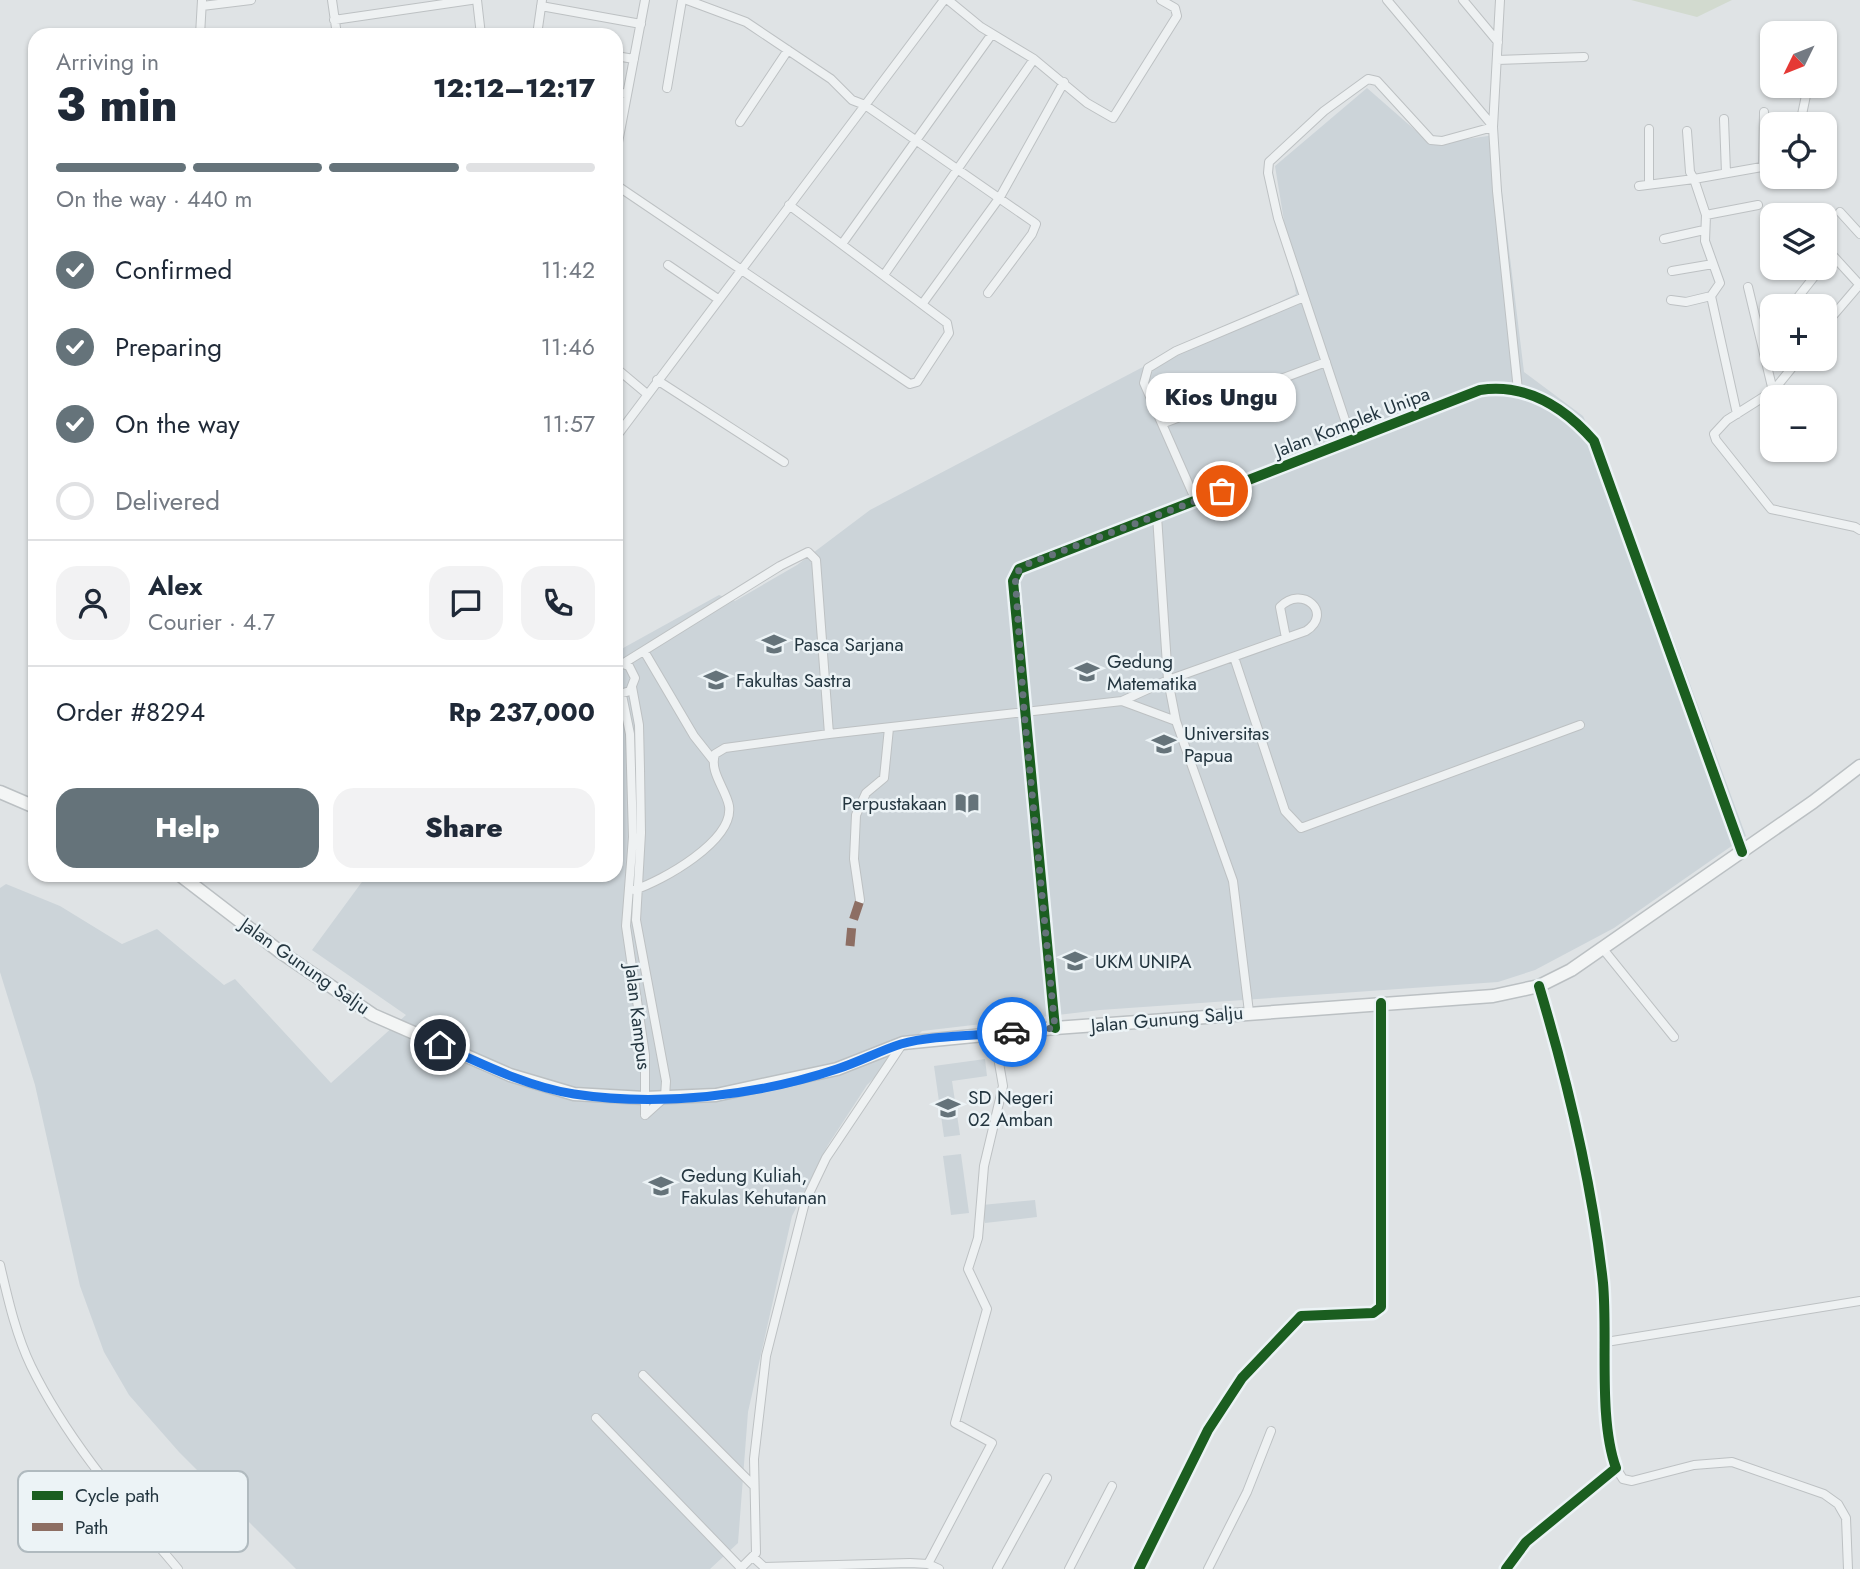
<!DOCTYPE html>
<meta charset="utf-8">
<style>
body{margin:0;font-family:Jost,sans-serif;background:#f2f2f3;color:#1f2937;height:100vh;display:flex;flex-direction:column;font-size:26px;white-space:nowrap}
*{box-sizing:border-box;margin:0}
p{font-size:23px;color:#747a83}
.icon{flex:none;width:38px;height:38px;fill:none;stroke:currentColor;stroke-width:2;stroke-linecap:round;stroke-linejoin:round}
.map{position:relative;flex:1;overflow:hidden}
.panel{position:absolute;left:28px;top:28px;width:595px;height:854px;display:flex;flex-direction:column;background:#fff;border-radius:21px;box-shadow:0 2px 5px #0004}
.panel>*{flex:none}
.needle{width:46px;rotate:227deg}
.tools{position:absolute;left:1760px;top:21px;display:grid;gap:14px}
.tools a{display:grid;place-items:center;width:77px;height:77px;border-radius:14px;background:#fff;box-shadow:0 2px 5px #0004;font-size:35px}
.pin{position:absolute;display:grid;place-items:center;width:60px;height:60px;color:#fff;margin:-30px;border:4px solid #fff;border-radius:50%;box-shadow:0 2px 7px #0007}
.courier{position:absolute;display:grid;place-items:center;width:70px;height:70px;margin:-35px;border:5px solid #1a73e8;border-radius:50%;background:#fff;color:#222;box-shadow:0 2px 9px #0007}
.bubble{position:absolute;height:49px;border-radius:21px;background:#fff;box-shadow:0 2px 5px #0004;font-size:23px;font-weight:800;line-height:49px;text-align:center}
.summary em{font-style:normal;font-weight:800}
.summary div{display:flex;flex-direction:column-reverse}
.summary{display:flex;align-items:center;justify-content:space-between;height:119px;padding:0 28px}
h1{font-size:46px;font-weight:800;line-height:52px}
.bar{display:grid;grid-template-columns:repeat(4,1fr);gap:10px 7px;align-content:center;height:84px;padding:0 28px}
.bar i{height:9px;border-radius:5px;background:#e0e1e3}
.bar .current{background:#65737a}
.bar p{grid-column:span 4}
.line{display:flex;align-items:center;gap:18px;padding:0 28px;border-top:2px solid #e0e1e3}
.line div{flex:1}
.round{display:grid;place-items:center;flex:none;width:74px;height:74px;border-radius:21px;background:#f2f2f3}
ol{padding:0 28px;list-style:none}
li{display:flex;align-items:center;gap:21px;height:77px}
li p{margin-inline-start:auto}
li .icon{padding:7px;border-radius:50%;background:#65737a;color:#fff;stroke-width:4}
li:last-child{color:#747a83}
li i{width:38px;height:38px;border:4px solid #e0e1e3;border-radius:50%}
.button{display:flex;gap:14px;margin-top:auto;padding:14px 28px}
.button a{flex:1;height:80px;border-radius:21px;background:#65737a;color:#fff;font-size:28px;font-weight:800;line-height:80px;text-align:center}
.button a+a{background:#f2f2f3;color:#1f2937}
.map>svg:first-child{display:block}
.built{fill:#ccd4d9}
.green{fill:#d2dacf}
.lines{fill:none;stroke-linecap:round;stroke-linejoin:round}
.minor-casing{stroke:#bdc1c3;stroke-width:10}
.primary-casing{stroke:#bbc0c3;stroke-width:15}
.minor{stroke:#eef1f2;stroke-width:8}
.primary{stroke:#f3f5f5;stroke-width:12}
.quiet{stroke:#8d6e63;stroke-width:9;stroke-dasharray:18 9;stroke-linecap:butt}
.cycleway-casing{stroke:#ecf3f6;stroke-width:15}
.cycleway{stroke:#1b5e20;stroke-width:10}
.done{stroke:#65737a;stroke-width:7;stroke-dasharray:0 12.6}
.route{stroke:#1a73e8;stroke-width:9}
.labels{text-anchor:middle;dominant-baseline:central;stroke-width:5;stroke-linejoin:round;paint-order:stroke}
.street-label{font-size:19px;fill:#243640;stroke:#ecf3f6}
.poi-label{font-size:19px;fill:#243640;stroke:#ecf3f6;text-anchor:start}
.key{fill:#ecf3f6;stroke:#b0babf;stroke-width:2}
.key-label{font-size:19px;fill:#243640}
</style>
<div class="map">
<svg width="1860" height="1569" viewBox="0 0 1860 1569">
<rect width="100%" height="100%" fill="#dfe3e5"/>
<!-- built -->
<path class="built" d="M1367,88l64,56 64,-9 29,237 59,44 36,75 127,345 -132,92 -79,42 -37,12 -398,28 -178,21 -55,54 -39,60 -36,71 -44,196 -10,131 -28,26h-414l-117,-117 -50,-57 -25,-43 -24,-66 -45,-201 -35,-113v-84l6,-4 54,22 62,38 35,-15 67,56 11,-6 96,104 75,-68 -94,-65 55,-75h249v-223l103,-57 16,6 62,-36 73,-55 271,-142 155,-74 -21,-128z
M985,1059l2,17 -35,5 8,54 -16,2 -10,-71z
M961,1154l8,59 -18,2 -8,-59z
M1035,1200l2,17 -52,6 -3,-18z"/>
<!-- green -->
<path class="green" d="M1631,0h101l-35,17z"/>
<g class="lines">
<!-- minor casing -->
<g class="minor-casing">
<path id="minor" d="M332,0l5,35
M477,0l4,35
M687,0l59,22 85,57 21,21 13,5 167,116 4,3 -4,10 -44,59
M948,0l33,27 53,32 53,44 26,15 64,-102 -2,-8 -14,-8
M1387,0l105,125
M1463,0l35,42
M1500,0l-7,127 4,64 21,199
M202,6l49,-6
M541,6l100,18
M334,20l137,-20
M200,35l2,-35
M537,35l5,-35
M616,56l18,3
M1497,60l87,-3
M667,88l15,-88
M616,92l11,2
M1724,119l2,54
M740,122l48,-72
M1800,124l8,-38
M1649,129v55
M616,153l29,-153
M1763,167l1,-55
M616,185l294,199 7,-2 32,-49 -2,-10 -158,-118
M1639,186l55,-7 -4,-7 -3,-41
M1840,212l20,22
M1706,215l52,-10
M1664,239l40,-9
M842,244l150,-210
M1825,247l34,37
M668,265l50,34
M1672,271l41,-7
M884,275l150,-216
M1748,287l25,104
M1711,296l9,-13 -15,-42 1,-26 -12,-36 79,-14
M1671,300l15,2 25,-6 26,118
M923,303l77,-106 64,-115
M1791,306l30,-38
M1825,325l35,-41
M1762,344l11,-14
M1799,359l-26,32 -46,29 -13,14 2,6 55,69 84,18 5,3
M616,368l31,26
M657,380l127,82
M1164,423l162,-61
M616,437l328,-437
M1352,441l-74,-223 -10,-45 1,-11 55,-51 44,-32 9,2 54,59 11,1 51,-14
M1196,501l-52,-118 4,-15 28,-17 128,-54
M1157,516l11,164 8,41 57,160 16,131
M644,651l50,85 19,24
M1234,657l51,154 16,17 279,-103
M616,662l13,4 6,12 -5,13 -14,4
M624,663l156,-97 28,-14 8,8 13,174 293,-33 46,-21 138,-49c28,-18 -4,-47 -26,-24l6,31
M632,687l7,38 1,44 1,64 -5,87 30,161 -1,16 -20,18
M622,695l8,39 3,103 -7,89 19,129v60
M1122,701l54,20
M634,890c28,-9 100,-49 95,-84 -3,-17 -20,-34 -14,-52l10,-6 104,-14
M860,900l-6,-41 2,-44 10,-22 18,-15 5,-50
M1603,949l71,88
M1055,1028l-42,-447 6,-12 461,-179c47,-7 84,17 114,51l148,411
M0,1265c8,34 16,70 31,101 37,76 93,139 147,203
M1606,1342l254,-41
M643,1375l111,111
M596,1418l145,150
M1616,1468l7,11 9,2 62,-16 38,-3 92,32 14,10 8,14 2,51
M753,1557l11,10 146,-4 18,1 11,5
M928,1564l64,-121 -37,-20 32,-114 -19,-40 10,-31 6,-72 19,-80 -9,-52
M740,1569l16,-16 -2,-94 12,-103 39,-154 21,-44 77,-115
M997,1569l50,-91
M1069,1569l43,-83
M1139,1569l69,-139 34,-52 59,-62 72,-3 8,-6v-304
M1208,1569l39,-77 24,-61
M1506,1569l20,-27 90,-74c-18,-50 -8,-130 -13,-185 -11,-101 -35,-200 -64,-297"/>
</g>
<!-- primary casing -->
<g class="primary-casing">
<path id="primary" d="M0,792l35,15
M180,875l99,76 94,64 137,60 64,19 71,4 71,-3 121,-26 66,-26 152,-15 438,-32 46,-10 32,-16 242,-168 47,-36"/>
</g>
<!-- minor -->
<use href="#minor" class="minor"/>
<!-- primary -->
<use href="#primary" class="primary"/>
<!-- quiet -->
<path class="quiet" d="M850,946l2,-22 8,-24"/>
<!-- cycleway casing -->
<g class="cycleway-casing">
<path id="cycleway" d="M1055,1028l-42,-447 6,-12 461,-179c47,-7 84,17 114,51l148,411
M1139,1569l69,-139 34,-52 59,-62 72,-3 8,-6v-304
M1506,1569l20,-27 90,-74c-18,-50 -8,-130 -13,-185 -11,-101 -35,-200 -64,-297"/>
</g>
<!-- cycleway -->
<use href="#cycleway" class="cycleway"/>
</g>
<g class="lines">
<!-- done -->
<path class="done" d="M1012,1032l43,-4 -31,-317 -9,-137 10,-9 197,-74"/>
<!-- route -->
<path class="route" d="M440,1045c42,19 88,42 134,49 85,13 182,2 263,-25 22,-7 42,-18 64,-25 32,-9 77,-8 111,-12"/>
</g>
<!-- icons -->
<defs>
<g id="university-bare" transform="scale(1.89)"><path d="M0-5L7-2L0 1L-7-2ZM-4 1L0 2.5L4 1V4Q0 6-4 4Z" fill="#65737a" stroke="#ecf3f6" stroke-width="2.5" paint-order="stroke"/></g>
<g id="library-bare" transform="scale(1.89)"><path d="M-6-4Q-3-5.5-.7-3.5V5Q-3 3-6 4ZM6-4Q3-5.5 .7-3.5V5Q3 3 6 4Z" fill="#65737a" stroke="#ecf3f6" stroke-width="2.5" paint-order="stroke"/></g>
<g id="school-bare" transform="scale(1.89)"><path d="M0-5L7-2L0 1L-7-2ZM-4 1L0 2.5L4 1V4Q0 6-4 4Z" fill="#65737a" stroke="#ecf3f6" stroke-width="2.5" paint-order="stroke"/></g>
</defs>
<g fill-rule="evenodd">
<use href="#university-bare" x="774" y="644"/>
<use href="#university-bare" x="1087" y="672"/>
<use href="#university-bare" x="716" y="680"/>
<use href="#university-bare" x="1164" y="744"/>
<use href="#library-bare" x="967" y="803"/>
<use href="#university-bare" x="1075" y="961"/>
<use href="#school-bare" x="948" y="1108"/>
<use href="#university-bare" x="661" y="1186"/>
</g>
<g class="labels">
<!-- street labels -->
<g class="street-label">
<text transform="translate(1352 422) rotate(-21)">Jalan Komplek Unipa</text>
<text transform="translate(305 966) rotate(35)">Jalan Gunung Salju</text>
<text transform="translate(638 1017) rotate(83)">Jalan Kampus</text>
<text transform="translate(1167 1019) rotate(-5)">Jalan Gunung Salju</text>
</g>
<!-- poi labels -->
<g class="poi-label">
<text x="794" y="644">Pasca Sarjana</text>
<text x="1107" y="661">Gedung<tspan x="1107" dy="22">Matematika</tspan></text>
<text x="736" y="680">Fakultas Sastra</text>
<text x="1184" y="733">Universitas<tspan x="1184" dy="22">Papua</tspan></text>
<text x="947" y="803" text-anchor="end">Perpustakaan</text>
<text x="1095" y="961">UKM UNIPA</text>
<text x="968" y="1097">SD Negeri<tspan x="968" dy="22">02 Amban</tspan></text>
<text x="681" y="1175">Gedung Kuliah,<tspan x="681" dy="22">Fakulas Kehutanan</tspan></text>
</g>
</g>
<!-- legend -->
<rect x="18" y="1471" width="230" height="81" rx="10" class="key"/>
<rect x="32" y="1491" width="31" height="9" fill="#1b5e20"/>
<rect x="32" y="1523" width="31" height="8" fill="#8d6e63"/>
<g class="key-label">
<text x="75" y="1502">Cycle path</text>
<text x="75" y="1534">Path</text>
</g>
</svg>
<div class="tools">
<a><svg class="needle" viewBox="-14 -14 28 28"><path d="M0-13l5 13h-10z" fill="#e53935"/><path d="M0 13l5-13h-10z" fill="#747a83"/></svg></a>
<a><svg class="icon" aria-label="locate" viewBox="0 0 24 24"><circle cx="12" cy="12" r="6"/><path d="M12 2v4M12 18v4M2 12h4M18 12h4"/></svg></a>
<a><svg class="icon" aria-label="layers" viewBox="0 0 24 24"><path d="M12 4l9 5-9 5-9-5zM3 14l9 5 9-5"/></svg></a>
<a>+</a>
<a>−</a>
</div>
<div class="pin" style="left:1222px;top:491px;background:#ea580c"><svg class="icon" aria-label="bag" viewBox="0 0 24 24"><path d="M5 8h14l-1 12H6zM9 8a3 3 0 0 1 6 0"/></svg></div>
<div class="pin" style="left:440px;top:1045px;background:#1f2937"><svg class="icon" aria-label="home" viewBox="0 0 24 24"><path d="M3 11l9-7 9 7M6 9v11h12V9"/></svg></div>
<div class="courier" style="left:1012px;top:1032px"><svg class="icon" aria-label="car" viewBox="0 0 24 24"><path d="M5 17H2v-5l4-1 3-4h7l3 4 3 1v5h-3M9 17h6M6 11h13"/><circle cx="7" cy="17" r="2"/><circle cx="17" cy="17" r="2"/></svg></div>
<div class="bubble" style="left:1146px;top:373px;width:150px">Kios Ungu</div>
<section class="panel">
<div class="summary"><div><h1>3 min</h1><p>Arriving in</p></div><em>12:12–12:17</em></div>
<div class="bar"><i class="current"></i><i class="current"></i><i class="current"></i><i></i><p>On the way · 440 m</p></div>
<ol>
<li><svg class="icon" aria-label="check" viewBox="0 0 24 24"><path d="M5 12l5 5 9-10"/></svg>Confirmed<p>11:42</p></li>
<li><svg class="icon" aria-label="check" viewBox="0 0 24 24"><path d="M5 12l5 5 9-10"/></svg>Preparing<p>11:46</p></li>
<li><svg class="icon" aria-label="check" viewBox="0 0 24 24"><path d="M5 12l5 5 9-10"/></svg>On the way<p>11:57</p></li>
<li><i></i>Delivered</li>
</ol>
<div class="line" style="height:126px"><a class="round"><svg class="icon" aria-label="person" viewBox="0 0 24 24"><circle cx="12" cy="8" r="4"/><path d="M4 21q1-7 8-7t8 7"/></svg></a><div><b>Alex</b><p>Courier · 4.7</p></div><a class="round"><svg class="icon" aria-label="chat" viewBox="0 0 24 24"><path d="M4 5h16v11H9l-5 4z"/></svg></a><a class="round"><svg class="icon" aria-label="phone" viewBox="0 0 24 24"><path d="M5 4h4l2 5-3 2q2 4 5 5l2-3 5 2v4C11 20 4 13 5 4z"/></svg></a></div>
<div class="line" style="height:91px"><div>Order #8294</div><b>Rp 237,000</b></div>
<div class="button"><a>Help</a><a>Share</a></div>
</section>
</div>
